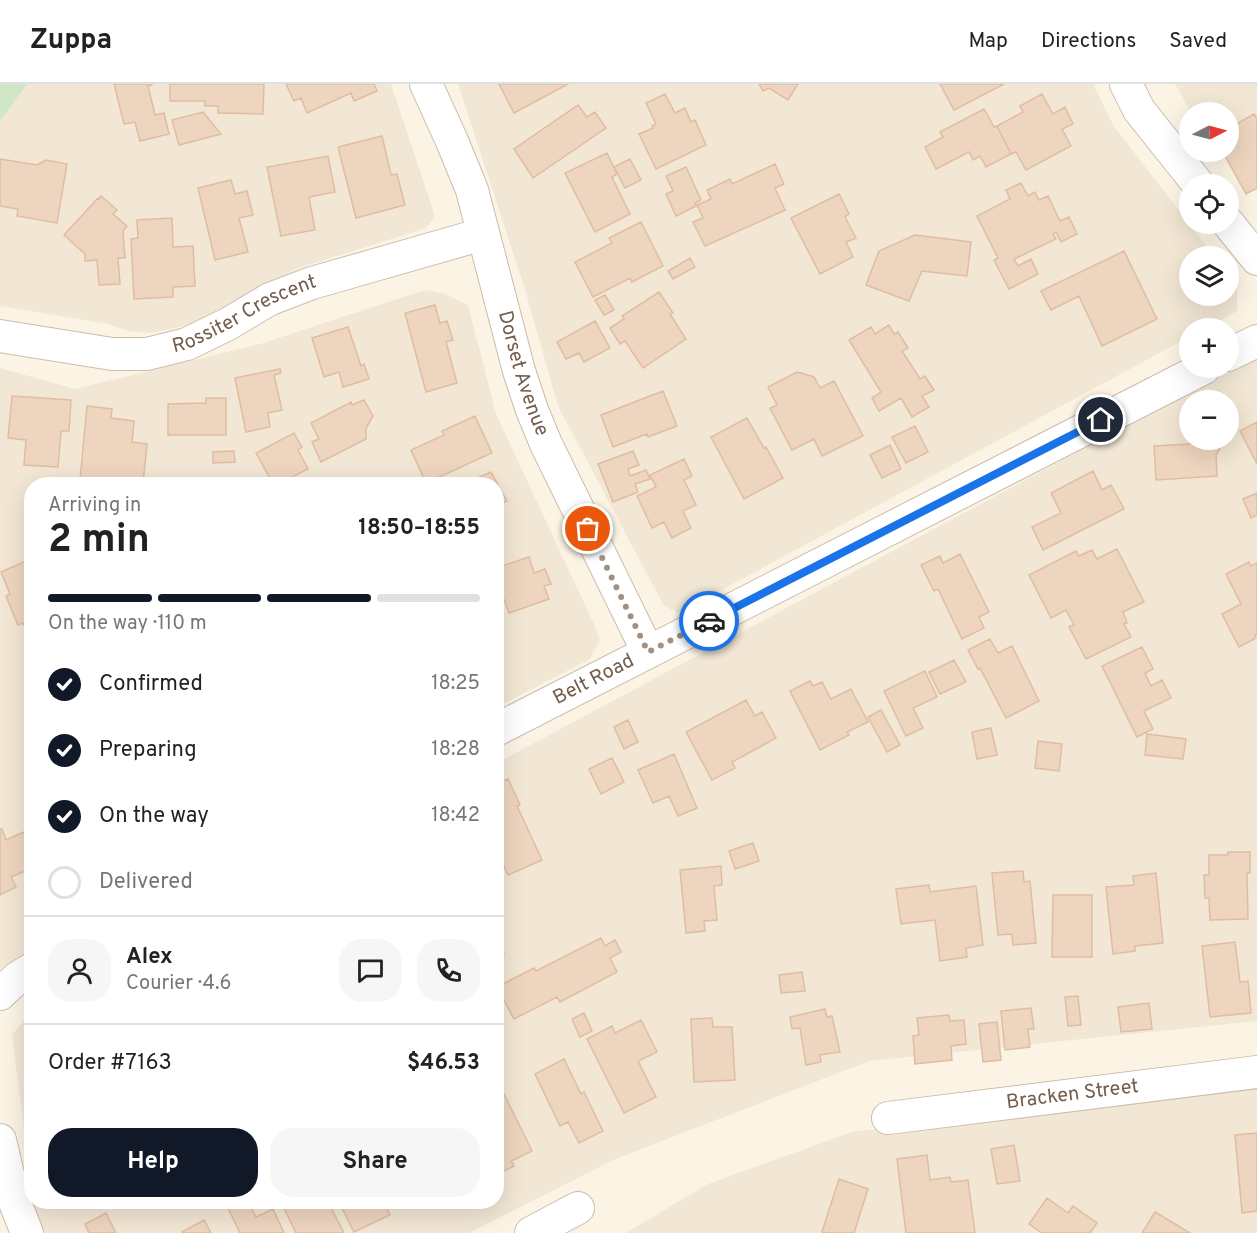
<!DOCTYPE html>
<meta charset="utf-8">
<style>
body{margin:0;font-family:Overpass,sans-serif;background:#f6f6f6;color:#222;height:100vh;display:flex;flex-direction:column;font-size:22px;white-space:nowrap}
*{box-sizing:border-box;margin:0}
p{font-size:20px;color:#767676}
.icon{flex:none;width:33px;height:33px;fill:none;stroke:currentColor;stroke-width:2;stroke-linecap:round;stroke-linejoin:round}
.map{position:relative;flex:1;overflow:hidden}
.panel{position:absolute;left:24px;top:393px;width:480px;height:732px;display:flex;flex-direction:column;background:#fff;border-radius:24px;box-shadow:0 6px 24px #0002}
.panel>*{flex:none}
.needle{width:39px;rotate:84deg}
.buttons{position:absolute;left:1179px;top:18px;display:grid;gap:12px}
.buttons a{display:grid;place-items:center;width:60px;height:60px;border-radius:50%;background:#fff;box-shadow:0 6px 24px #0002;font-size:30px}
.pin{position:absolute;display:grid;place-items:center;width:51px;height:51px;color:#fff;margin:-26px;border:3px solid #fff;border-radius:50%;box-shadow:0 2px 6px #0007}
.courier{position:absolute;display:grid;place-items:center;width:60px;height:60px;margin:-30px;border:4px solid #1a73e8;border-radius:50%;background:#fff;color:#222;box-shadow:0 2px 8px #0007}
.headline em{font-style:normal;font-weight:700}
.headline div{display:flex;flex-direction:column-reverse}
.headline{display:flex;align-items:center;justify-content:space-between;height:102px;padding:0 24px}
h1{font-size:39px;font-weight:700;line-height:45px}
.bar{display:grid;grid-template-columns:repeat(4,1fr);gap:9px 6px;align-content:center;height:72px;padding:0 24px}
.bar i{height:8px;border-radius:4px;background:#e0e0e0}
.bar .current{background:#111827}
.bar p{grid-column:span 4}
.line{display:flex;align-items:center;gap:15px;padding:0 24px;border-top:2px solid #e0e0e0}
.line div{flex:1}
.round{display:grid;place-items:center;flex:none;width:63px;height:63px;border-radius:24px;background:#f6f6f6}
ol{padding:0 24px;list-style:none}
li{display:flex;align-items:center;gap:18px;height:66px}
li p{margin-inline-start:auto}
li .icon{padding:6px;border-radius:50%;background:#111827;color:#fff;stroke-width:4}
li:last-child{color:#767676}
li i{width:33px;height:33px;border:3px solid #e0e0e0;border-radius:50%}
.cta{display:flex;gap:12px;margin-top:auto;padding:12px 24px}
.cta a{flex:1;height:69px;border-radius:24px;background:#111827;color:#fff;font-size:24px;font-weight:700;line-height:69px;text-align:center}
.cta a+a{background:#f6f6f6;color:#222}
header{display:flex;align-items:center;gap:36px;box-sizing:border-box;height:84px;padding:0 30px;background:#fff;border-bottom:2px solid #e0e0e0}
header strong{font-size:28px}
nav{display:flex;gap:33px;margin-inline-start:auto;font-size:21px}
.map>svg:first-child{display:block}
.residential{fill:#f2e6d4;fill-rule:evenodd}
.green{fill:#d0e7c5}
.building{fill:#eed5bf;stroke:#e0bda0;stroke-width:1.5}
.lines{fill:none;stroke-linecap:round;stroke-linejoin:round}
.minor-casing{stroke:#ccbcac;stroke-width:34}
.minor{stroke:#fff;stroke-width:32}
.done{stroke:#a29182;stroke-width:6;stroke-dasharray:0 10.8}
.route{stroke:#1a73e8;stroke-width:8}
.labels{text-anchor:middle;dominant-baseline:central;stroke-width:5;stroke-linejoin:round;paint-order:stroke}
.street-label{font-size:20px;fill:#725c4c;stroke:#fef8eb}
</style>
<header>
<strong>Zuppa</strong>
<nav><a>Map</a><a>Directions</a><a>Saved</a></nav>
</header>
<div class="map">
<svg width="1257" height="1149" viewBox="0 0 1257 1149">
<rect width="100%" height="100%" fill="#fbf4e5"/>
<!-- residential -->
<path class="residential" d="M27,0h364l44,132 -9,12 -130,41 -107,56 -38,8 -23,-2 -20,-7 -108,-18v-185z
M458,0h635l20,41 101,131h-24v40h38l1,-21 8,11v25l-31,17h-16l-1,9 -510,276 -15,-7 -106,-200 -35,-123z
M1175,0h82v108l-34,-40h5v-40h-37z
M425,206l20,4 23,11 28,109 97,208 7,18 -10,19 -93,48 -1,-223h-464l-1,467 -31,17v-600l75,21 185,-45z
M1257,272v665l-388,40 -256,99 -144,73h-423l-10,-17 -2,-14h462l1,-439zM1190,316h38v40h-38z
M31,927v171l-19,-147z
M1257,1000v149h-631l82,-49 147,-53 36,-2z"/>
<!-- green -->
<path class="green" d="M0,0h27l-27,37z"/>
<!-- building -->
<path class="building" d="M114,0h38v1l-4,1 7,29 9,-2 5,21 -29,7 -5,-19 -11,2z
M170,0h94l-1,30 -45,-1v-7h-13v-5h-35z
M286,0h88l3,7 -23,10 -3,-8 -44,20 -6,-15 -7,3z
M499,0h69l-54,29z
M759,0h39l-10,16 -19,-12 -6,3z
M940,0h64l-50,26z
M665,10l10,19 10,-5 6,14 4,-2 11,25 -50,24 -17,-35 14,-6 -1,-2 4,-2 -10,-21z
M1042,10l11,20 12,-7 8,17 -11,5 9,17 -45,24 -10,-18 -5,2 -14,-28 26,-14 -3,-6z
M578,21l9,12 8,-5 11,16 -73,50 -19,-29z
M984,25l10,18 3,-1 14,28 -25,13 -6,-11 -7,4 -4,-8 -33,17 -11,-22 18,-10 -3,-5z
M203,28l18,22 -42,11 -7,-25z
M1254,30l3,5v69l-11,6 -23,-42h5v-23z
M382,52l9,39 6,-1 8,31 -49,13 -18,-71z
M607,69l10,21 -5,3 18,37 -35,18 -30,-59z
M328,72l7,36 -26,5 6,33 -34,6 -14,-69z
M0,75l37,6 9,-5 21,4 -10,59 -40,-7 1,-7 -18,-3z
M630,75l11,21 -16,8 -11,-21z
M775,80l9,20 -9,4 10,22 -80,36 -12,-24 10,-4 -6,-13 14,-6 -4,-9 23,-11 2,5z
M686,83l15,33 -6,3 1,3 -20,10 -10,-22 7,-3 -7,-15z
M231,96l4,14 12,-3 6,24 -14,3 9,34 -33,8 -17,-72z
M1021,99l7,13 7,-4 4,8 9,-4 12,25 9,-4 8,17 -16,8 -5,-10 -3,2 3,5 -42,20 4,7 13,-7 7,15 -29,15 -15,-29 4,-2 -21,-42 33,-17 -4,-9z
M839,110l10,20 -4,3 11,21 -10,4 7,15 -33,17 -29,-56z
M101,112l16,14 -4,4 14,12 -4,5 2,27h-7l2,26 -21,1 -2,-25 -12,1v-7l-21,-19 34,-37 1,1z
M172,134l1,29 20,-1 2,40 -22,1v10l-39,2 -3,-60 7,-1 -1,-18z
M641,138l22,44 -31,16 -2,-4 -37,19 -18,-35 37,-19 -3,-5z
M915,151l56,7 -4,34 -45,-5 -13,30 -43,-16 13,-34z
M1124,167l33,68 -55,27 -23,-50 -28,14 -10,-19z
M690,174l5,9 -22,12 -5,-8z
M659,208l14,21 -3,1 16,25 -43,29 -18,-27 -5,3 -10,-16 14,-9 -2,-3z
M605,211l9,15 -10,5 -9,-15z
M435,221l5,18 7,-2 6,19 -7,2 11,41 -31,9 -21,-79z
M595,237l15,27 -26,14 -5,-9 -13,6 -9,-17z
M889,241l5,9 4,-2 10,16 -6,3 18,28 5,-3 9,14 -12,6 7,11 -17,10 -11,-19 -22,13 -7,-13 9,-6 -32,-52 22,-13 4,7z
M348,243l13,39 3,-2 5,15 -26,8 -4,-15 -15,5 -12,-39z
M280,285l1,4 -7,2 8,35 -14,3 2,14 -24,5 -11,-54z
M797,288l17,5 6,11 14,-7 29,55 -41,20 -8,-17 -22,11 -22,-42 7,-3 -9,-18z
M663,307l14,35 -29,11 -1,-3 -34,13 -12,-32z
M12,312l59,4 -2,31h-8l-3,36 -34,-2 2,-25 -18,-2z
M206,314h20v37h-58v-31l38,-1z
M364,316l9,16 -7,12v11l-45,23 -9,-20 7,-3 -8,-16 40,-21 1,3z
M87,322l25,3 -1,9 23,3 -2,21 15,2 -4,40h-22l-41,-4z
M475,332l17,37 -66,30 -15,-33 33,-15 -2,-4z
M747,334l17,30 2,-1 17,31 -39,21 -33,-62z
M1257,338v42l-17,-33z
M915,342l13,26 -22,11 -14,-26z
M294,349l8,14 -4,3 10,19 -30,15h-5l-17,-31z
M1192,356h33l-9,15 1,21 -61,4 -2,-34 35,-2z
M890,361l11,24 -19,9 -12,-23z
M234,367l1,11 -22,1v-11z
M633,367l6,14 -11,4 2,7 16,-6 4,9 -15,5 3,8 -25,10 -15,-38z
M684,375l8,17 -8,4 12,25 -13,6 8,17 -19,10 -8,-16 -12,6 -15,-32 19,-9 -6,-12z
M1093,387l9,19 9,-5 13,24 -81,41 -11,-23 29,-14 -10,-20z
M491,388l16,29 -11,6v-23h-32z
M1257,409v22l-6,3 -8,-19z
M1117,465l27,53 -21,10 4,11 -3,1 7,13 -45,22 -17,-32 5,-2 -8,-15 -15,8 -22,-43 47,-24 3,5 13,-6 5,9z
M960,470l29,58 -10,5 5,11 -22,11 -24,-50 -4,2 -13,-26 19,-9 3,7z
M529,473l5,16 11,-4 6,15 -7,2 5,13 -40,14 -13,-35v-10z
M31,475l1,2v80l-9,-18 -5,2 -12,-29 4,-2 -9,-22z
M1249,478l2,4 6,-3v71l-2,1 1,3 -17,9 -17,-33 19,-10 -15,-30z
M990,555l8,14 14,-7 27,55 -33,17 -26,-50 -2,1 -10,-19z
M1142,563l11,22 -8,4 6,13 11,-6 9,18 -27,13 9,18 -16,8 -35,-71z
M954,576l12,22 -26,12 -11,-22z
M925,587l12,26 -24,11 10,20 -17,8 -22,-45z
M810,597l3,5 9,-4 9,17 20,-10 17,33 -21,10 2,3 -29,15 -30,-59z
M746,616l9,16 7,-4 14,26 -44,24 3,6 -23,12 -26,-48z
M881,626l19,35 -13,7 -19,-35z
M628,636l10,22 -14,7 -10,-22z
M991,644l6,27 -20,4 -5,-27z
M1147,650l39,5 -3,20 -38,-4z
M1038,657l24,3 -3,27 -24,-3z
M674,670l23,54 -19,8 -9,-20 -16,7 -15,-33z
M612,674l12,24 -23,12 -12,-25z
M508,695l12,26 -3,1 25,54 -34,15 -12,-28v-6l7,-3 -7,-15v-39z
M0,745h2l4,11 18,-8 7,15 -6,3 7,13v5l-21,9 5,10 -16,8z
M753,759l6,18 -24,8 -6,-18z
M1228,768h22v21h-3l1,46 -38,1 -1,-22h-4l-1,-23h5v-20h19z
M721,782l1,19 -8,1 3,34 -13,1 1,10 -19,2 -6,-63z
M1023,787l1,11 6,-1 6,62 -23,2 -1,-11 -14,1 -6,-62z
M1156,789l7,70 -28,3v5l-22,3 -7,-67 28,-2 -1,-9z
M929,801l1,7 46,-6 7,59 -17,3 1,9 -27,4 -5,-41 -34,4 -5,-35z
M1053,811h39v62h-40z
M601,854l4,8 10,-6 6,12 -11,6 7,14 -57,30 -3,-5 -43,22 -17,-32 37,-19 2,3z
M496,856l8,14 -8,3z
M1235,858l5,40 8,-1 3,32 -41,4 -8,-71z
M802,888l3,19 -24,2 -2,-18z
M1078,912l3,29 -13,1 -3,-29z
M1149,919l3,26 -31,3 -3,-25z
M1031,924l3,21h-6l2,18 -25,3 -4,-39z
M825,925l2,8 5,-1 8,36 -20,3 1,7 -15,3 -6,-37 -8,1 -2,-12z
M584,929l8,18 -12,6 -8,-18z
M949,931l1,6 14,-1 2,24 -15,2 1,14 -37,4 -2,-28 6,-1 -2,-17z
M712,934l1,9h19l3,53 -41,2 -3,-63z
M641,936l16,32 -19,9 18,36 -32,16 -37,-74 25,-13 3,7z
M997,938l4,38 -18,2 -4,-38z
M564,975l17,35 3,-2 19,39 -24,12 -11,-21 -8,4 -25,-52z
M504,1010l28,57 -21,10 3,5 -18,9v-77z
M1257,1049v78l-15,2 -7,-78z
M1014,1061l6,36 -23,3 -6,-35z
M927,1071l3,25 20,-3 1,5 17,-2 7,53h-69l-9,-74z
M839,1095l29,10 -14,44h-28l-4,-1z
M1047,1114l21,15 5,-7 24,17 -7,10h-48l-13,-9z
M225,1118h23l8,15 17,-8 11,24h-44z
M281,1118h47l16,31h-48z
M339,1118h45l6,13 -36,17z
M1155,1128l35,21h-48z
M106,1129l10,20h-27l-4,-9z
M204,1136l7,13h-29v-1z"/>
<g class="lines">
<!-- minor casing -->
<g class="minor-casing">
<g id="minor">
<path id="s1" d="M426,0l26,57 20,49 47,181 13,39 14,34 102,208"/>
<path d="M1126,0l13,26 59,74"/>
<path d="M1228,139l29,36"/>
<path id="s2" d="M0,252l112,18h35l40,-10 41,-20 42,-25 42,-16 171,-49"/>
<path d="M1228,271l29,-14"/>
<path id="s3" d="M496,646l708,-362"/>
<path d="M0,910l17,-16 15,-9"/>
<path id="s4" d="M888,1034l369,-46"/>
<path d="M0,1056l14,60 13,33"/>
<path d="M531,1149l47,-25"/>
</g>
</g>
<!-- minor -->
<use href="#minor" class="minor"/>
</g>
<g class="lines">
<!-- done -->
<path class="done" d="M588,445l60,123 61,-31"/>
<!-- route -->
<path class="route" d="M709,537l392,-201"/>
</g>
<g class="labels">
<!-- street labels -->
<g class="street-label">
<text stroke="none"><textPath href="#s2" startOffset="254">Rossiter Crescent</textPath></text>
<text stroke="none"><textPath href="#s1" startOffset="306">Dorset Avenue</textPath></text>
<text stroke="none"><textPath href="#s3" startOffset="110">Belt Road</textPath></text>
<text stroke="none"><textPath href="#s4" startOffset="186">Bracken Street</textPath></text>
</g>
</g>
</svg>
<div class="buttons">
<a><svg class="needle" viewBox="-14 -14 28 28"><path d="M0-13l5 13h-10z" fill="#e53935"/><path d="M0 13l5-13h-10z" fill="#767676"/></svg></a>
<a><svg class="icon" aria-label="locate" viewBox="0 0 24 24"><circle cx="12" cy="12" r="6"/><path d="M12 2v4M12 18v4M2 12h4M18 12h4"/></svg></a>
<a><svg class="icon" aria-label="layers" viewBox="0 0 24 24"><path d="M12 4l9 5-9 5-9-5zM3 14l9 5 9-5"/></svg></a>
<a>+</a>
<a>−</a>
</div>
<div class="pin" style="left:588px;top:445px;background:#ea580c"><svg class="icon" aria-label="bag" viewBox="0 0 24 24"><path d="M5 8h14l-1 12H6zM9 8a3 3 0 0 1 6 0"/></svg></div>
<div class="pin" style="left:1101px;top:336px;background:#1f2937"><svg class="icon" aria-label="home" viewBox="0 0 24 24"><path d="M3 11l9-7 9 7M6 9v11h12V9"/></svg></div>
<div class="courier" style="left:709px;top:537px"><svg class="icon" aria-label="car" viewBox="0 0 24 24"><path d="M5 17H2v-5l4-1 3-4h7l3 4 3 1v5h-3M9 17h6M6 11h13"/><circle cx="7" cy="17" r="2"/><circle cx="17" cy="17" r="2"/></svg></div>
<section class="panel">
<div class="headline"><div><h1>2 min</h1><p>Arriving in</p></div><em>18:50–18:55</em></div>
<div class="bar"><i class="current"></i><i class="current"></i><i class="current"></i><i></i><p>On the way · 110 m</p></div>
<ol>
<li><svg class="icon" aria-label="check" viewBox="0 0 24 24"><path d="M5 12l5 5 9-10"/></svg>Confirmed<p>18:25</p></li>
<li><svg class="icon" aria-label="check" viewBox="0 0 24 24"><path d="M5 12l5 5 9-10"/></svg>Preparing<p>18:28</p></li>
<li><svg class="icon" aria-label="check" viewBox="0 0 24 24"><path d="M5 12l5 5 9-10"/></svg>On the way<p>18:42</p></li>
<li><i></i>Delivered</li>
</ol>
<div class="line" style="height:108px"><a class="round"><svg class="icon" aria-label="person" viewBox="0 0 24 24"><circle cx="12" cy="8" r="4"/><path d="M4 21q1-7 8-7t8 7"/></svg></a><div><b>Alex</b><p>Courier · 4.6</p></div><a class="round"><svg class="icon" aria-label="chat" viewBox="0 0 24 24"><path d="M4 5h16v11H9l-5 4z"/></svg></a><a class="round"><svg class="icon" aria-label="phone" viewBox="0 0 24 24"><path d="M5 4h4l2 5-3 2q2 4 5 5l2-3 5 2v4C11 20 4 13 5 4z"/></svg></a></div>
<div class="line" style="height:78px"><div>Order #7163</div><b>$46.53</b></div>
<div class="cta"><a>Help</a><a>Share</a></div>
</section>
</div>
